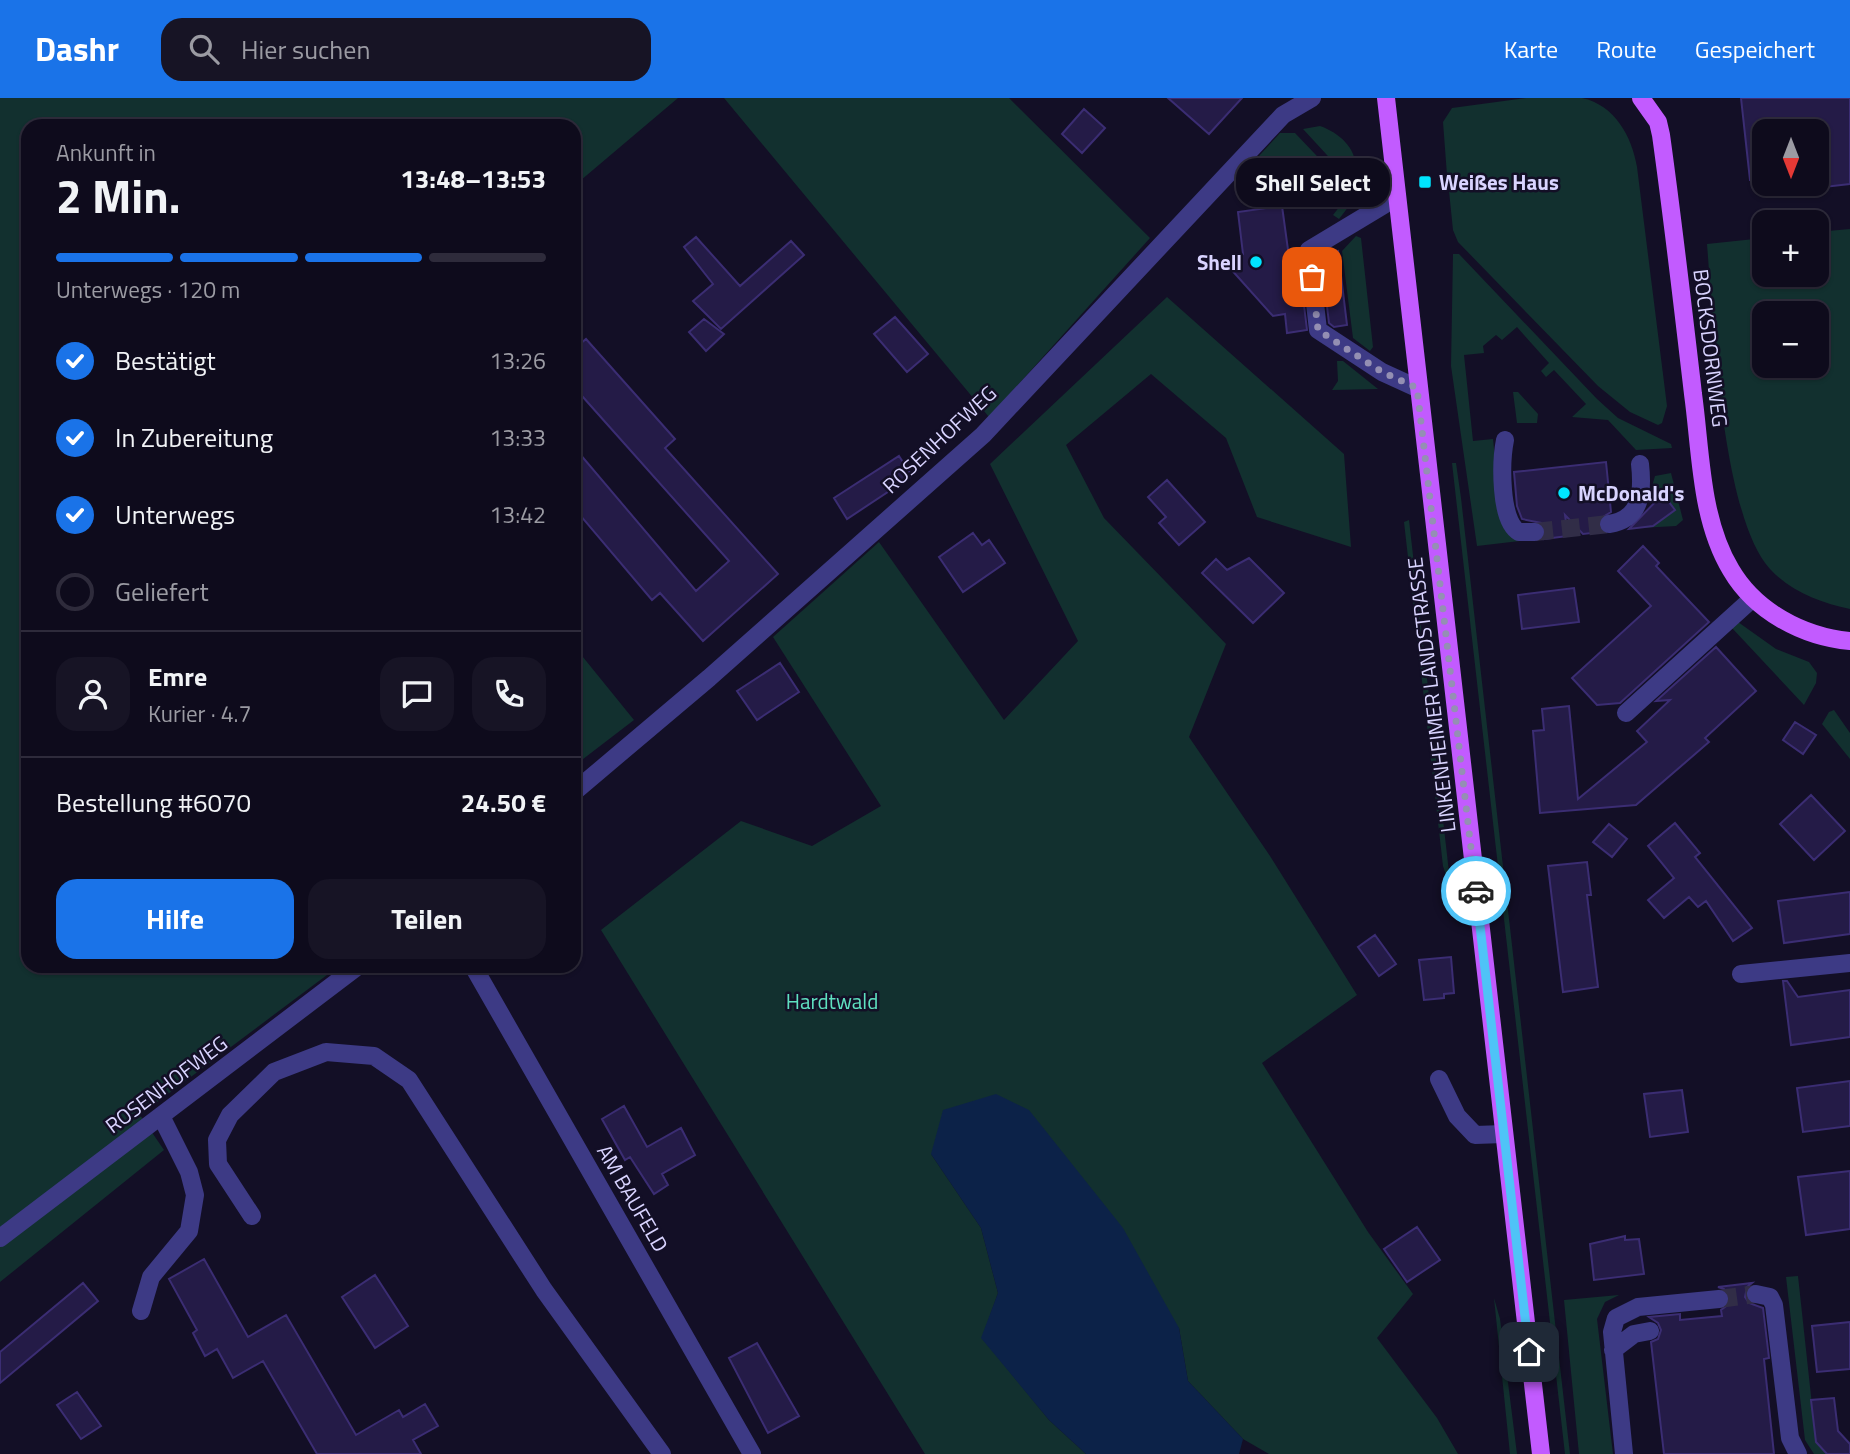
<!DOCTYPE html>
<html lang="de">
<meta charset="utf-8">
<style>
body{margin:0;font-family:"Titillium Web",sans-serif;background:#171425;color:#f1f3f6;height:100vh;display:flex;flex-direction:column;font-size:26px;white-space:nowrap}
*{box-sizing:border-box;margin:0}
p{font-size:23px;color:#9b9ba3}
.icon{flex:none;width:38px;height:38px;fill:none;stroke:currentColor;stroke-width:2;stroke-linecap:round;stroke-linejoin:round}
.map{position:relative;flex:1;overflow:hidden}
.panel{position:absolute;left:21px;top:21px;width:560px;height:854px;display:flex;flex-direction:column;background:#0e0b1c;border-radius:21px;box-shadow:0 2px 5px #0004,0 0 0 2px #2e2b3b}
.panel>*{flex:none}
.needle{width:46px;rotate:180deg}
.fabs{position:absolute;left:1752px;top:21px;display:grid;gap:14px}
.fabs a{display:grid;place-items:center;width:77px;height:77px;border-radius:14px;background:#0e0b1c;box-shadow:0 2px 5px #0004,0 0 0 2px #2e2b3b;font-size:35px}
.pin{position:absolute;display:grid;place-items:center;width:60px;height:60px;color:#fff;margin:-30px;border-radius:14px;box-shadow:0 4px 10px #0006}
.courier{position:absolute;display:grid;place-items:center;width:70px;height:70px;margin:-35px;border:5px solid #4fc3f7;border-radius:50%;background:#fff;color:#222;box-shadow:0 2px 9px #0007}
.bubble{position:absolute;height:49px;border-radius:21px;background:#0e0b1c;box-shadow:0 2px 5px #0004,0 0 0 2px #2e2b3b;font-size:23px;font-weight:700;line-height:49px;text-align:center}
.head em{font-style:normal;font-weight:700}
.head div{display:flex;flex-direction:column-reverse}
.head{display:flex;align-items:center;justify-content:space-between;height:119px;padding:0 35px}
h1{font-size:46px;font-weight:700;line-height:52px}
.bar{display:grid;grid-template-columns:repeat(4,1fr);gap:10px 7px;align-content:center;height:84px;padding:0 35px}
.bar i{height:9px;border-radius:5px;background:#2e2b3b}
.bar .active{background:#1a73e8}
.bar p{grid-column:span 4}
.line{display:flex;align-items:center;gap:18px;padding:0 35px;border-top:2px solid #2e2b3b}
.line div{flex:1}
.round{display:grid;place-items:center;flex:none;width:74px;height:74px;border-radius:21px;background:#171425}
ol{padding:0 35px;list-style:none}
li{display:flex;align-items:center;gap:21px;height:77px}
li p{margin-inline-start:auto}
li .icon{padding:7px;border-radius:50%;background:#1a73e8;color:#fff;stroke-width:4}
li:last-child{color:#9b9ba3}
li i{width:38px;height:38px;border:4px solid #2e2b3b;border-radius:50%}
.action{display:flex;gap:14px;margin-top:auto;padding:14px 35px}
.action a{flex:1;height:80px;border-radius:21px;background:#1a73e8;color:#fff;font-size:28px;font-weight:700;line-height:80px;text-align:center}
.action a+a{background:#171425;color:#f1f3f6}
header{display:flex;align-items:center;gap:42px;box-sizing:border-box;height:98px;padding:0 35px;background:#1a73e8;color:#fff}
header strong{font-size:33px}
nav{display:flex;gap:38px;margin-inline-start:auto;font-size:24px}
.search{width:490px;height:63px;background:#171425;display:flex;align-items:center;gap:18px;box-sizing:border-box;padding:0 24px;border-radius:21px;color:#9b9ba3;font-size:26px}
.map>svg:first-child{display:block}
.green{fill:#12302f;fill-rule:evenodd}
.water{fill:#0c2248}
.building{fill:#241b47;stroke:#3b2d73;stroke-width:2}
.lines{fill:none;stroke-linecap:round;stroke-linejoin:round}
.minor-tunnel{stroke:#312d47;stroke-width:18;stroke-dasharray:18 9;stroke-linecap:butt}
.minor{stroke:#3d3a85;stroke-width:18}
.major{stroke:#c25bff;stroke-width:18}
.done{stroke:#948fb3;stroke-width:7;stroke-dasharray:0 12.6}
.route{stroke:#4fc3f7;stroke-width:9}
.poi-dot{fill:#00e5ff;stroke:#130f26;stroke-width:2.5}
.labels{text-anchor:middle;dominant-baseline:central;stroke-width:5;stroke-linejoin:round;paint-order:stroke}
.poi-label{font-size:21px;font-weight:bold;fill:#d9d4ff;stroke:#130f26;text-anchor:start}
.street-label{font-size:21px;fill:#d9d4ff;stroke:#130f26}
.park-label{font-size:21px;fill:#5fe0c0;stroke:#130f26}
</style>
<header>
<strong>Dashr</strong>
<div class="search"><svg class="icon" aria-label="search" viewBox="0 0 24 24"><circle cx="10" cy="10" r="6"/><path d="M15 15l6 6"/></svg>Hier suchen</div>
<nav><a>Karte</a><a>Route</a><a>Gespeichert</a></nav>
</header>
<div class="map">
<svg width="1850" height="1356" viewBox="0 0 1850 1356">
<rect width="100%" height="100%" fill="#130f26"/>
<!-- green -->
<path class="green" d="M0,0h678l-104,88v-60h-546v840h311l-199,149 24,35 -164,132z
M724,0h285l141,140 -161,179z
M1526,0c17,0 39,0 56,0 33,7 50,39 55,69l30,239 -5,17 -4,2 -28,-13 -32,-26 -140,-144 -5,-12 -4,-39 6,-1 -2,-15h-6l-4,-53 9,-14z
M1320,28c23,8 42,28 34,53l-4,1 -47,-51z
M1280,35h15l61,64 -17,22 -6,-4 11,-14 -19,-18 -13,12 -6,-36 -58,9z
M1850,131v380c-29,-6 -59,-17 -80,-40 -48,-52 -57,-250 -63,-325l57,-6v37h52l1,-43zM1764,215h52v53h-52z
M1356,138l5,2 12,109 -3,4 -17,-13 -11,-87z
M1453,156h6l138,145 21,19 53,26 1,4 -36,2 -28,-30 -36,-3 14,-13 -32,-34 -8,7 -5,-6 8,-8 -32,-36 -15,13 -6,-5 -13,11 1,7 -20,2 9,86 20,-2 8,77 35,23 -59,7 -26,-180z
M1167,199l177,157 7,93 -94,-30 -31,-79 -75,-64 -85,71 38,73 122,126 -37,93 81,119 87,139 -95,68 106,169 45,62 -36,44 60,80 21,36h-189l-26,-15 -55,-58 -9,-53 -248,-174 50,74 17,65 -16,45 67,82 37,34h-161l-324,-524 140,-109 71,25 69,-40 -108,-169 106,-95 125,178 74,-79 -88,-177z
M1337,263h6l35,28 -46,1 6,-9z
M1513,294h5l20,22 -1,9h-20z
M1452,365h4l5,35 109,956h-5z
M1671,375l12,47 -7,6 -36,2 19,-6 15,-12 -22,-24 3,-10z
M1409,422l42,370 -8,-24 -39,-344z
M1738,524l38,27 33,13 8,11 -1,10 -12,22 -72,-77z
M574,548l60,74 -60,46z
M1834,612l16,23v26l-28,-35 7,-12z
M1798,1178l18,166 11,12h-13l-9,-14 -19,-163z
M1619,1197l-14,7 -8,17 16,135h-34l-15,-154z
M1494,1200l6,21 17,135h-7z"/>
<!-- water -->
<path class="water" d="M996,996l33,16 94,118 56,100 9,53 55,58 -4,15h-153l-37,-34 -68,-82 17,-45 -17,-65 -50,-74 12,-44z"/>
<!-- building -->
<path class="building" d="M1168,0h74l-33,36z
M1741,0h109v86l-34,4v-57h-52v49h-14z
M1084,11l21,19 -23,25 -20,-19z
M1282,108l7,51 9,-1 9,74 -20,3 -2,-19 -12,2 -44,-49 14,-13 -5,-42z
M696,139l44,49 51,-45 13,14 -83,74 -28,-28 20,-17 -29,-37z
M1338,153l9,74 -13,2 -5,-4 -8,-67z
M895,219l33,37 -21,18 -33,-38z
M704,221l20,15 -18,17 -17,-19z
M586,241l89,100 -10,9 113,126 -75,67 -43,-48 -8,7 -78,-92v-61l122,144 33,-30 -155,-174v-38z
M899,358l13,20 -65,43 -13,-21z
M1606,364l5,50 -13,8 3,12 -18,2 -18,-19 3,21 -24,3 2,-8 -5,-8 -19,-4 -5,-13 -3,-34z
M1167,382l38,42 -26,23 -20,-22 7,-6 -18,-20z
M1663,396l12,16 -22,16 -24,3z
M973,435l9,12 7,-5 16,23 -42,29 -24,-35z
M1643,448l16,17 -3,3 53,56 -89,81 -23,2 -25,-27 79,-72 -33,-35z
M1249,460l35,35 -31,30 -51,-50 14,-14 11,11z
M1574,490l5,34 -57,7 -4,-34z
M1716,549l40,44 -51,47 4,4 -73,63 -96,8 -7,-82 11,-1 -2,-21 27,-3 9,93 69,-57 -10,-11 33,-31 -14,1z
M780,565l19,29 -42,28 -20,-29z
M1795,624l21,13 -13,19 -20,-14z
M1811,697l34,36 -31,29 -34,-36z
M1675,725l25,30 -5,4 57,71 -19,13 -27,-40 -8,6 -9,-10 -25,21 -16,-18 26,-22 -26,-32z
M1609,726l18,15 -15,18 -19,-15z
M1587,764l4,33h-4l11,92 -35,5 -15,-126z
M1850,794v42l-66,9 -6,-42z
M1375,837l21,29 -17,12 -21,-29z
M1451,859l3,36 -10,1v4l-20,2 -5,-40z
M1783,883h4l11,16 52,-7v47l-59,8z
M1850,983v45l-47,6 -6,-44z
M1682,992l6,42 -38,5 -6,-43z
M624,1008l23,41 34,-19 14,27 -33,19 6,11 -14,9 -24,-37 -5,3 -23,-41z
M1850,1073v58l-44,6 -8,-58z
M1417,1129l23,33 -33,22 -23,-33z
M1625,1138v4l14,-1 5,35 -50,6 -4,-36z
M204,1161l44,78 38,-22 70,120 43,-25 4,7 22,-13 13,22 -25,14 8,14h-104l-54,-93 -30,17 -16,-29 -12,7 -12,-23 4,-3 -28,-51z
M375,1177l33,51 -33,22 -33,-51z
M83,1185l15,18 -98,82v-31z
M1752,1185l-5,4 -2,10 4,6 14,5 6,50 -5,1 10,95h-110l-13,-112 7,-3 3,-9 -3,-7 -9,-6 31,-3v6l42,-4 -1,-6 8,-6 1,-7 -6,-8 -6,-2z
M1850,1224v47l-33,3 -5,-46z
M757,1245l42,73 -31,17 -39,-75z
M77,1294l24,34 -20,13 -24,-34z
M1834,1300l4,33 12,13v10h-23l-11,-12 -5,-42z"/>
<g class="lines">
<!-- minor-tunnel -->
<path class="minor-tunnel" d="M1535,434l74,-8
M1719,1201l37,-5"/>
<!-- minor -->
<path class="minor" d="M1397,99l-88,53 9,80 64,42 35,16
M1505,342c-4,20 -6,81 14,92h16
M1609,426c33,-5 34,-33 31,-60
M1626,615l127,-115
M574,694l135,-114 274,-243 300,-320 29,-17
M473,868l279,488
M1741,876l109,-11
M1439,981l18,37 18,19 29,-1
M252,1118l-34,-52 -1,-24 13,-25 44,-43 52,-20 48,4 35,24 135,210 118,164
M0,1140l358,-272
M1756,1196l14,3 4,8 16,133 8,16
M141,1213l10,-34 38,-46 6,-36 -6,-23 -28,-56
M1613,1252l21,-16 16,-3
M1624,1356l-12,-122 4,-14 22,-11 81,-8"/>
<!-- major -->
<path class="major" d="M1386,0l155,1356
M1641,0l17,24 3,13c12,86 22,173 32,259 8,57 7,125 38,176 24,41 72,67 119,71"/>
</g>
<g class="lines">
<!-- done -->
<path class="done" d="M1312,179l6,53 64,42 35,16 59,503"/>
<!-- route -->
<path class="route" d="M1476,793l53,461"/>
</g>
<!-- markers -->
<g class="poi-dot">
<rect x="1418" y="77" width="14" height="14" rx="3.5"/>
<circle cx="1256" cy="164" r="7"/>
<circle cx="1564" cy="395" r="7"/>
</g>
<g class="labels">
<!-- poi labels -->
<g class="poi-label">
<text x="1439" y="84">Weißes Haus</text>
<text x="1242" y="164" text-anchor="end">Shell</text>
<text x="1578" y="395">McDonald's</text>
</g>
<!-- street labels -->
<g class="street-label">
<text transform="translate(1711 250) rotate(83)">BOCKSDORNWEG</text>
<text transform="translate(939 341) rotate(-43)">ROSENHOFWEG</text>
<text transform="translate(1431 597) rotate(-97)">LINKENHEIMER LANDSTRASSE</text>
<text transform="translate(166 986) rotate(-37)">ROSENHOFWEG</text>
<text transform="translate(633 1100) rotate(60)">AM BAUFELD</text>
</g>
<!-- park labels -->
<g class="park-label">
<text x="832" y="903">Hardtwald</text>
</g>
</g>
</svg>
<div class="fabs">
<a><svg class="needle" viewBox="-14 -14 28 28"><path d="M0-13l5 13h-10z" fill="#e53935"/><path d="M0 13l5-13h-10z" fill="#9b9ba3"/></svg></a>
<a>+</a>
<a>−</a>
</div>
<div class="pin" style="left:1312px;top:179px;background:#ea580c"><svg class="icon" aria-label="bag" viewBox="0 0 24 24"><path d="M5 8h14l-1 12H6zM9 8a3 3 0 0 1 6 0"/></svg></div>
<div class="pin" style="left:1529px;top:1254px;background:#1f2937"><svg class="icon" aria-label="home" viewBox="0 0 24 24"><path d="M3 11l9-7 9 7M6 9v11h12V9"/></svg></div>
<div class="courier" style="left:1476px;top:793px"><svg class="icon" aria-label="car" viewBox="0 0 24 24"><path d="M5 17H2v-5l4-1 3-4h7l3 4 3 1v5h-3M9 17h6M6 11h13"/><circle cx="7" cy="17" r="2"/><circle cx="17" cy="17" r="2"/></svg></div>
<div class="bubble" style="left:1236px;top:60px;width:154px">Shell Select</div>
<section class="panel">
<div class="head"><div><h1>2 Min.</h1><p>Ankunft in</p></div><em>13:48–13:53</em></div>
<div class="bar"><i class="active"></i><i class="active"></i><i class="active"></i><i></i><p>Unterwegs · 120 m</p></div>
<ol>
<li><svg class="icon" aria-label="check" viewBox="0 0 24 24"><path d="M5 12l5 5 9-10"/></svg>Bestätigt<p>13:26</p></li>
<li><svg class="icon" aria-label="check" viewBox="0 0 24 24"><path d="M5 12l5 5 9-10"/></svg>In Zubereitung<p>13:33</p></li>
<li><svg class="icon" aria-label="check" viewBox="0 0 24 24"><path d="M5 12l5 5 9-10"/></svg>Unterwegs<p>13:42</p></li>
<li><i></i>Geliefert</li>
</ol>
<div class="line" style="height:126px"><a class="round"><svg class="icon" aria-label="person" viewBox="0 0 24 24"><circle cx="12" cy="8" r="4"/><path d="M4 21q1-7 8-7t8 7"/></svg></a><div><b>Emre</b><p>Kurier · 4.7</p></div><a class="round"><svg class="icon" aria-label="chat" viewBox="0 0 24 24"><path d="M4 5h16v11H9l-5 4z"/></svg></a><a class="round"><svg class="icon" aria-label="phone" viewBox="0 0 24 24"><path d="M5 4h4l2 5-3 2q2 4 5 5l2-3 5 2v4C11 20 4 13 5 4z"/></svg></a></div>
<div class="line" style="height:91px"><div>Bestellung #6070</div><b>24.50 €</b></div>
<div class="action"><a>Hilfe</a><a>Teilen</a></div>
</section>
</div>
